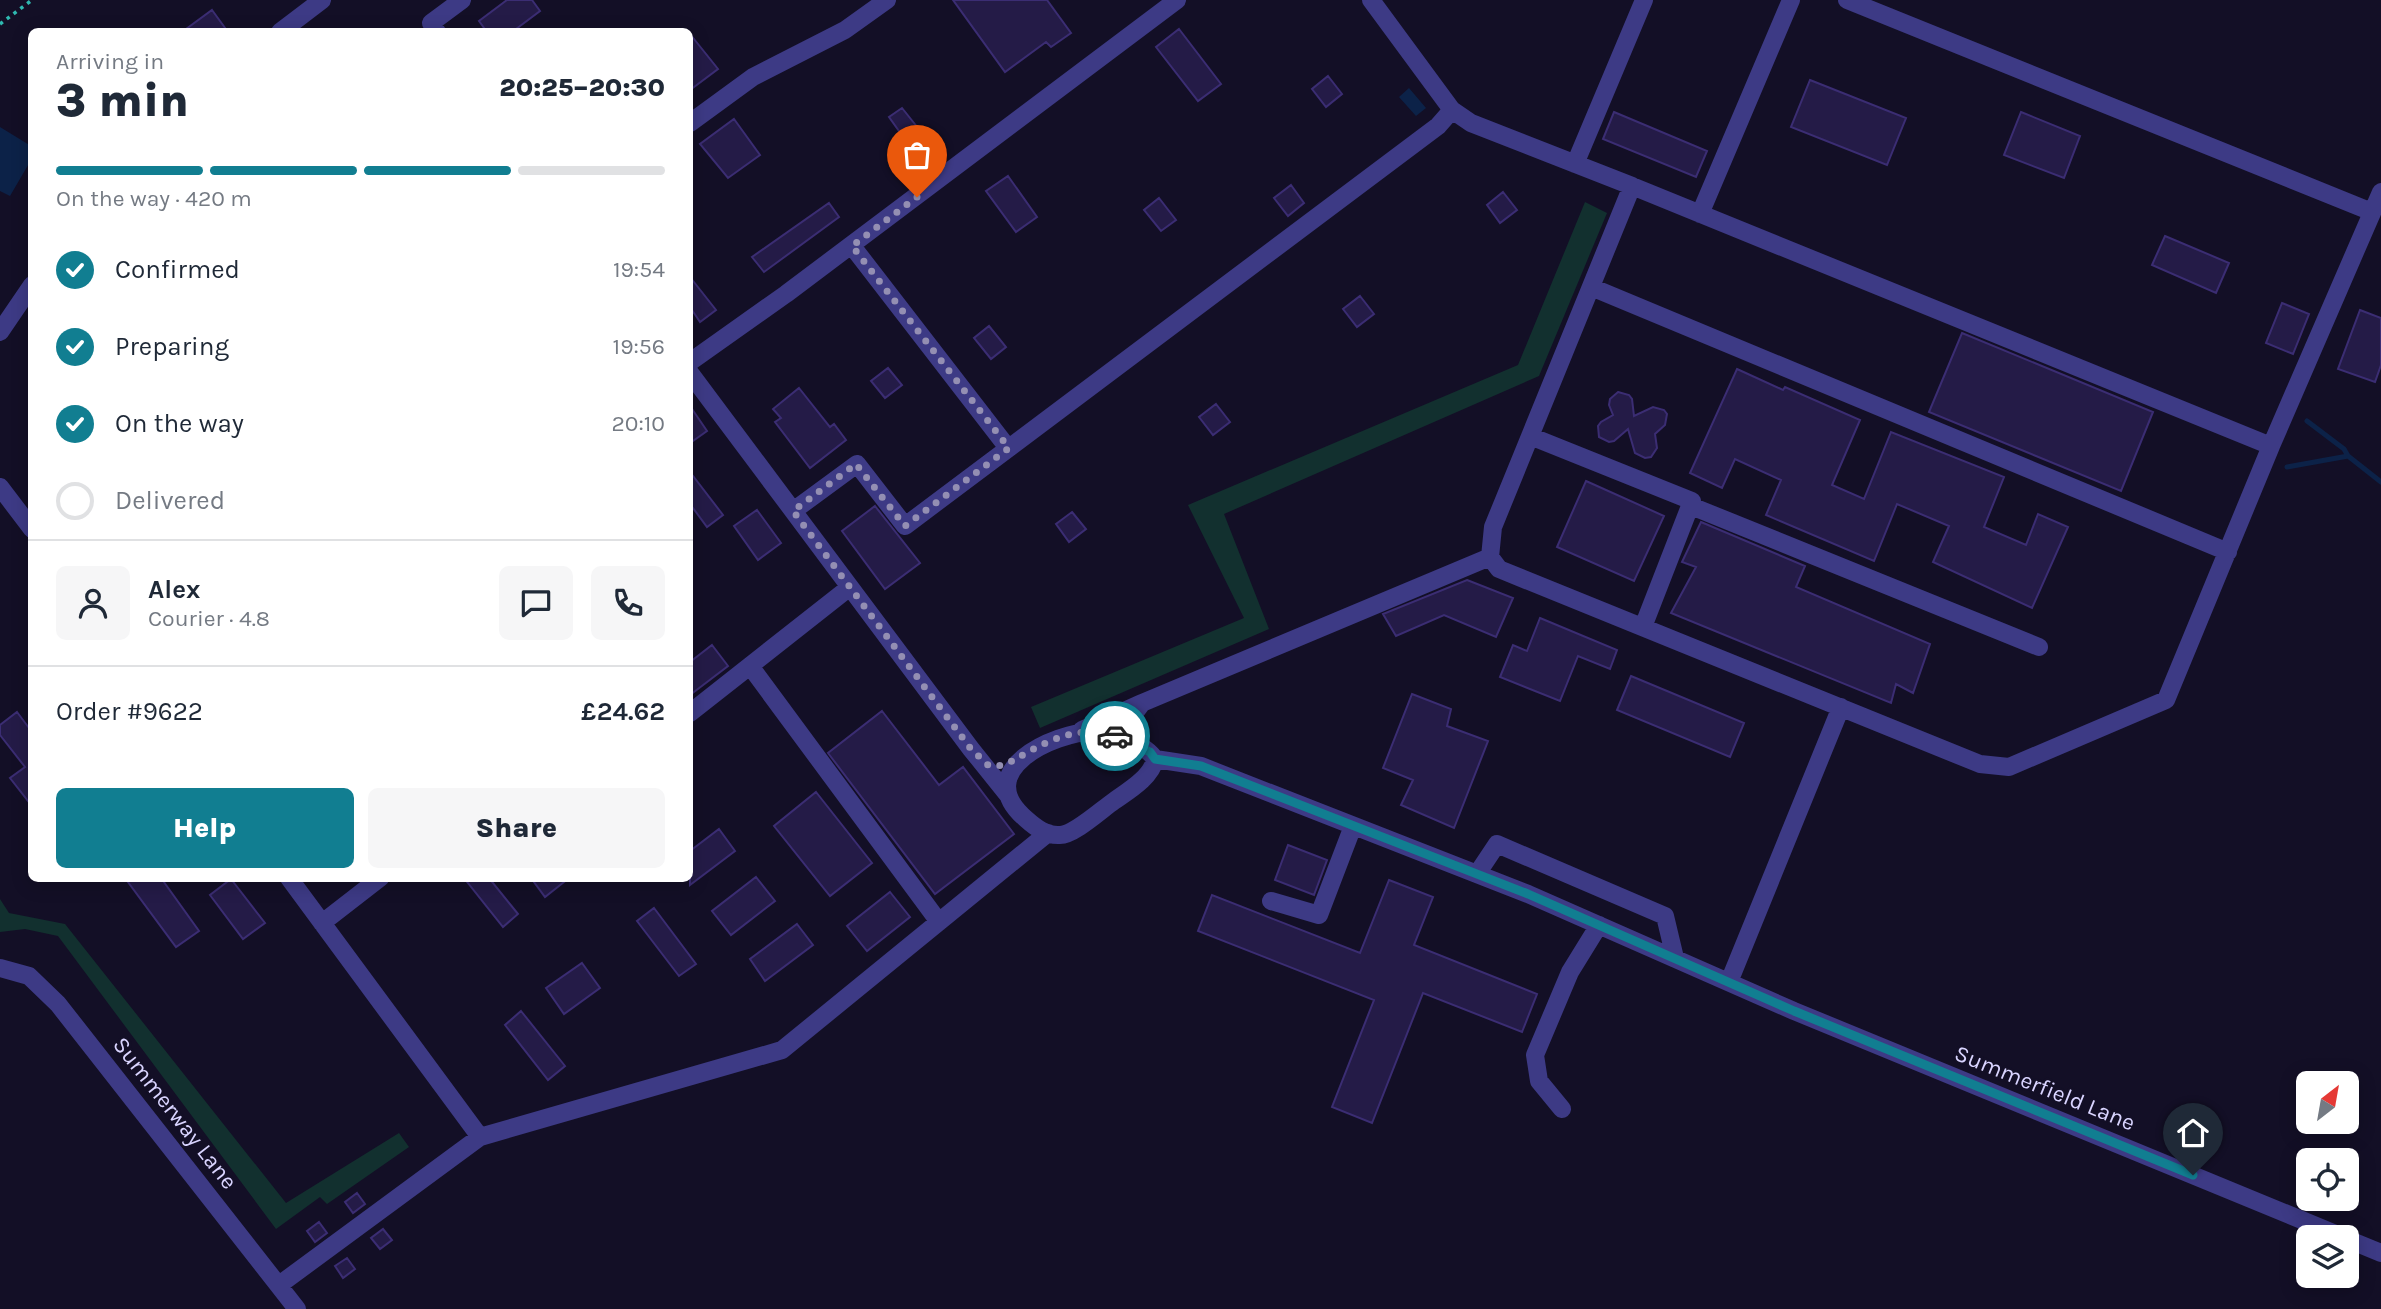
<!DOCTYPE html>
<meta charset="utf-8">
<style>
body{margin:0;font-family:Karla,sans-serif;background:#f6f6f7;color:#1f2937;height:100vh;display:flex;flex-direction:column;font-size:26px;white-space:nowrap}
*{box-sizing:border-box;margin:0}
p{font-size:23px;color:#747a83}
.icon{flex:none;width:38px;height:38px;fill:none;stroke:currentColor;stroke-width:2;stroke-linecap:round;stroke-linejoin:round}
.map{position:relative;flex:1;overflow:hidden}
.sheet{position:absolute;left:28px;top:28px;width:665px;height:854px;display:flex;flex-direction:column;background:#fff;border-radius:10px;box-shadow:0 4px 18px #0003}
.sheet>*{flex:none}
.needle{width:46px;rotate:31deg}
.fabs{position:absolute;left:2296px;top:1071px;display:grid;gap:14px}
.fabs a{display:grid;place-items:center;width:63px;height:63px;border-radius:10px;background:#fff;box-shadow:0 4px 18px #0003;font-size:35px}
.pin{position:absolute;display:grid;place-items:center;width:60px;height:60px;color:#fff;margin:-72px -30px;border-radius:50% 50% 50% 0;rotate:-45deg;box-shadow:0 0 7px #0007}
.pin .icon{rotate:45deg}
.courier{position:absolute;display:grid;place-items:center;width:70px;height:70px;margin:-35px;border:5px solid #117e91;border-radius:50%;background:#fff;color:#222;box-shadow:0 2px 9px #0007}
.overview em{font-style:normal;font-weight:800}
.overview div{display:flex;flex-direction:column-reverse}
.overview{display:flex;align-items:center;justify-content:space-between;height:119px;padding:0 28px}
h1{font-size:46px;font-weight:800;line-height:52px}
.bar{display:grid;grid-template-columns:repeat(4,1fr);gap:10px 7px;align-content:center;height:84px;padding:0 28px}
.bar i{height:9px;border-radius:5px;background:#e0e1e3}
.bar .selected{background:#117e91}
.bar p{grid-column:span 4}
.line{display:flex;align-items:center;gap:18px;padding:0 28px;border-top:2px solid #e0e1e3}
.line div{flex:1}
.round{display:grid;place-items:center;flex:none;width:74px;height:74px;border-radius:10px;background:#f6f6f7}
ol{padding:0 28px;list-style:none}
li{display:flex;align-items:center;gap:21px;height:77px}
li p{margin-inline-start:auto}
li .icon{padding:7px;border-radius:50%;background:#117e91;color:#fff;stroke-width:4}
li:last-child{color:#747a83}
li i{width:38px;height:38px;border:4px solid #e0e1e3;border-radius:50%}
.cta{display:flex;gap:14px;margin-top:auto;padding:14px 28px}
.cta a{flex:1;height:80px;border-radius:10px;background:#117e91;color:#fff;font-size:28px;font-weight:800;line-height:80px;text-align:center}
.cta a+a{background:#f6f6f7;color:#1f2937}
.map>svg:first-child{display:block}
.green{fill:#12302f}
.water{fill:#0c2248}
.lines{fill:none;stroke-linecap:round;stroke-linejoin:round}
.stream{stroke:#0c2248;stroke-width:5}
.building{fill:#241b47;stroke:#3b2d73;stroke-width:2}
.path{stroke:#2fb8b0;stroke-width:3.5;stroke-dasharray:3.5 5;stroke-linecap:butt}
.minor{stroke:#3d3a85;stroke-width:18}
.done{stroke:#948fb3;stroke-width:7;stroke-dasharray:0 12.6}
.route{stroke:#117e91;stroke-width:9}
.labels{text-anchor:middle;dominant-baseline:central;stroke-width:5;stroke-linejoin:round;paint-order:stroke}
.street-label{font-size:23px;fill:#d9d4ff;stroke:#130f26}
</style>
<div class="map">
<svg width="2381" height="1309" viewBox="0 0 2381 1309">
<rect width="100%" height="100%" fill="#130f26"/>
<!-- green -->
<path class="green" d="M1585,202l22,11 -68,163 -315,138 45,115 -229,99 -9,-21 213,-89 -56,-113 330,-140z
M0,899l9,14 56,11 221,279 113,-70 10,14 -82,57 -7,-7 -44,32 -218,-293 -33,-7 -25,3z"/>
<!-- water -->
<path class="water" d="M1409,88l17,20 -10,8 -17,-19z
M0,127l31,19v14l-21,36 -10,-5z"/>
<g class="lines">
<!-- stream -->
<path class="stream" d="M2307,421l37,28 4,7
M2287,467l61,-11 33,26"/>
</g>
<!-- building -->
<path class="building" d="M507,0h25l8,11 -28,21h-25l-8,-11z
M953,0h94l24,33 -20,14 -5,-5 -41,30z
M212,10l16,22h-46z
M1179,29l42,55 -23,17 -42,-54z
M690,34l28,35 -28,21z
M1328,76l14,18 -16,13 -14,-18z
M1810,80l96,38 -19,47 -96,-38z
M902,108l32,40 -15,11 -30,-42z
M1614,112l93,39 -11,26 -93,-38z
M2021,112l59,24 -16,42 -60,-23z
M734,119l26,36 -32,23 -28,-34z
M1008,176l29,41 -21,15 -30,-41z
M1291,185l13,18 -16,13 -14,-18z
M1503,192l14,18 -17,13 -13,-18z
M1159,198l17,22 -15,11 -17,-21z
M829,203l10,14 -75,55 -12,-15z
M2165,236l64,27 -13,30 -64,-28z
M690,277l26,33 -16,12 -10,-15z
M1360,296l14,18 -17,13 -14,-18z
M2282,303l27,11 -16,40 -27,-11z
M2360,310l21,8v47l-6,17 -37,-13z
M989,326l17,21 -15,12 -17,-21z
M1962,333l191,79 -32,79 -192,-79z
M888,368l14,17 -17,13 -14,-17z
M1737,369l46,21 2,-3 75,33 -28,65 32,14 27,-67 113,45 -20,50 42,18 12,-31 30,13 -36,81 -99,-46 16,-36 -52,-22 -23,57 -108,-46 15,-35 -46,-21 -13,29 -32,-15z
M799,388l31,39 4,-3 12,16 -36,28 -35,-46 6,-4 -8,-9z
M1618,392l11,3 3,4 2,17 19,-9 11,3 3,4 -2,11 -10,9 2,14 -6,9 -6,1 -10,-5 -7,-24 -14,12 -5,1 -10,-5 -1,-11 3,-4 12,-7 -4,-10 1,-6z
M1216,404l14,18 -17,13 -14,-18z
M690,406l17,25 -17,12z
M690,472l33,43 -16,12 -17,-23z
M1586,481l78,35 -30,65 -77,-34z
M875,506l45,57 -35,26 -43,-58z
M757,510l24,33 -23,17 -24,-34z
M1072,512l14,17 -17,13 -13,-18z
M1701,522l104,44 -9,21 134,57 -17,49 -17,-9 -5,19 -220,-90 25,-46 -14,-5z
M1467,580l46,18 -17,39 -52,-22 -48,21 -13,-22z
M1540,618l77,32 -7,19 -32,-13 -18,45 -60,-24 13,-32 14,6z
M712,645l16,21 -38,29v-33z
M1631,676l113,47 -14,34 -113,-47z
M1412,694l39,15 -4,17 41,15 -34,87 -53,-23 12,-25 -30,-12z
M882,711l57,74 24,-18 51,67 -79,60 -107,-141z
M17,712l15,20v74l-22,-28 15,-11 -25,-32v-10z
M816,792l56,71 -42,33 -56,-70z
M719,829l16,22 -45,34v-34z
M1288,845l39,15 -13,35 -39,-15z
M756,877l19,24 -44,34 -19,-24z
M125,878h36l38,53 -23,16z
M464,878h25l29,36 -15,13z
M531,878h38l-24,19z
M231,879l34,44 -22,16 -33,-44z
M1389,880l44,17 -19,48 123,49 -15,38 -99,-39 -51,130 -40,-16 42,-107 -176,-69 14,-36 148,58z
M890,892l20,25 -43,34 -20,-25z
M654,908l42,56 -17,12 -42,-55z
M797,924l16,21 -48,36 -15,-22z
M582,963l18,25 -36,26 -18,-26z
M521,1011l44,55 -17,14 -43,-55z
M357,1193l8,11 -12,9 -8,-11z
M319,1222l8,11 -12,9 -8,-11z
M383,1229l9,11 -12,9 -9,-11z
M347,1258l8,11 -12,9 -8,-12z"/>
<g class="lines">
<!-- path -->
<path class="path" d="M0,24l32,-24"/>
<!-- minor -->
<path class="minor" d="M1371,0l81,110 19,13 161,63
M1847,0l525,212
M280,32l42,-32
M437,32l-6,-9 31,-23
M690,123l63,-46 92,-47 42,-30
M1575,164l69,-164
M1632,186l639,260 -105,254 -157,67 -29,-3 -481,-195 -9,-12 3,-30z
M1700,214l91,-214
M852,246l156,202
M1591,287l637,265
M0,332l32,-47
M690,362l96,-68 391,-294
M690,373l281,376 37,46
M1530,436l162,65 -49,126
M2271,446l110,-254
M0,487l32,42
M1691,506l348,141
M793,511l64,-47 48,62 533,-400 14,-16
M750,666l189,256
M1142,703l348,-146
M690,713l160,-126
M1082,730l60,-27 -9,12 -10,24
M1095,731c19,4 49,11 60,28 -3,18 -27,32 -41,42 -13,9 -40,34 -54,34 -14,1 -25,-8 -34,-16 -56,-48 26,-86 69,-88z
M1155,759l46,7 327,128 266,117 549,226
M1477,874l20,-30 168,72 10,42
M289,878l191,259
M1271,901l48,14 34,-89
M322,923l58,-45
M0,968l29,8 29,28 239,305
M1729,982l112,-275
M1562,1109l-23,-28 -4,-26 35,-83 29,-47
M2347,1239l34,14
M279,1285l201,-148 302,-87 266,-217"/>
</g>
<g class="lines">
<!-- done -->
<path class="done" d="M917,197l-65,49 157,202 -104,78 -49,-62 -63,47 178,238 18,17c16,2 27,-8 41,-15 25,-14 57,-26 85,-15"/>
<!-- route -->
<path class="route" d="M1115,736l35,16 5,7 46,7 327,128 266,117 399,164"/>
</g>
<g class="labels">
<!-- street labels -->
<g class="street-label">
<text transform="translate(2045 1088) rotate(22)">Summerfield Lane</text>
<text transform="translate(175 1113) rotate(52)">Summerway Lane</text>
</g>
</g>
</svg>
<div class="fabs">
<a><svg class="needle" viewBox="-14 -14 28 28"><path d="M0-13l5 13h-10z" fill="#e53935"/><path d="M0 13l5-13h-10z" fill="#747a83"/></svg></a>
<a><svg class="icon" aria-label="locate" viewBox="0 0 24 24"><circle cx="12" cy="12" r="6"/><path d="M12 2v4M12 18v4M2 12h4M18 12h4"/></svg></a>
<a><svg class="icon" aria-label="layers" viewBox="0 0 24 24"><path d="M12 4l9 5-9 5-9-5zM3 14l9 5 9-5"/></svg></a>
</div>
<div class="pin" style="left:917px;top:197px;background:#ea580c"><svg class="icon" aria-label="bag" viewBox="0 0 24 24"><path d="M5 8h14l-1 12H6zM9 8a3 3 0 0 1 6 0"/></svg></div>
<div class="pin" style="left:2193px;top:1175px;background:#1f2937"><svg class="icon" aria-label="home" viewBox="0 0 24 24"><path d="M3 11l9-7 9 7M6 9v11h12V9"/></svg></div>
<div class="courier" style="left:1115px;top:736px"><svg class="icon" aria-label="car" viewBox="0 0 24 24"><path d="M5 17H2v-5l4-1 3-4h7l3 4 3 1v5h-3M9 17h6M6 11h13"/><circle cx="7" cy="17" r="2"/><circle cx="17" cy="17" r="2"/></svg></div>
<section class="sheet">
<div class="overview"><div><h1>3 min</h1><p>Arriving in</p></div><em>20:25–20:30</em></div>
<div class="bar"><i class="selected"></i><i class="selected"></i><i class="selected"></i><i></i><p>On the way · 420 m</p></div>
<ol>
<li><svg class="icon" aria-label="check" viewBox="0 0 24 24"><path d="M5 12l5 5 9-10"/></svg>Confirmed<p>19:54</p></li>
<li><svg class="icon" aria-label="check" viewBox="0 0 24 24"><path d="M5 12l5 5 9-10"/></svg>Preparing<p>19:56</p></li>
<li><svg class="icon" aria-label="check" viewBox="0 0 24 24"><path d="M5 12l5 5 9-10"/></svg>On the way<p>20:10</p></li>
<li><i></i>Delivered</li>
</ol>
<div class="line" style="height:126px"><a class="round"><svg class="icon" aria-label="person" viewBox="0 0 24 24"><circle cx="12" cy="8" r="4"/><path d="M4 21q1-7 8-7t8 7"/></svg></a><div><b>Alex</b><p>Courier · 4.8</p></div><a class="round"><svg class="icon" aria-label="chat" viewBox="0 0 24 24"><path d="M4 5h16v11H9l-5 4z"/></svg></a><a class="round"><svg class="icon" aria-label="phone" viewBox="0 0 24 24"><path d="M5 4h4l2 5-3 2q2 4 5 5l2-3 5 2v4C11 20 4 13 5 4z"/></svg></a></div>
<div class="line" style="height:91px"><div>Order #9622</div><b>£24.62</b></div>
<div class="cta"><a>Help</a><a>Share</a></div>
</section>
</div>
